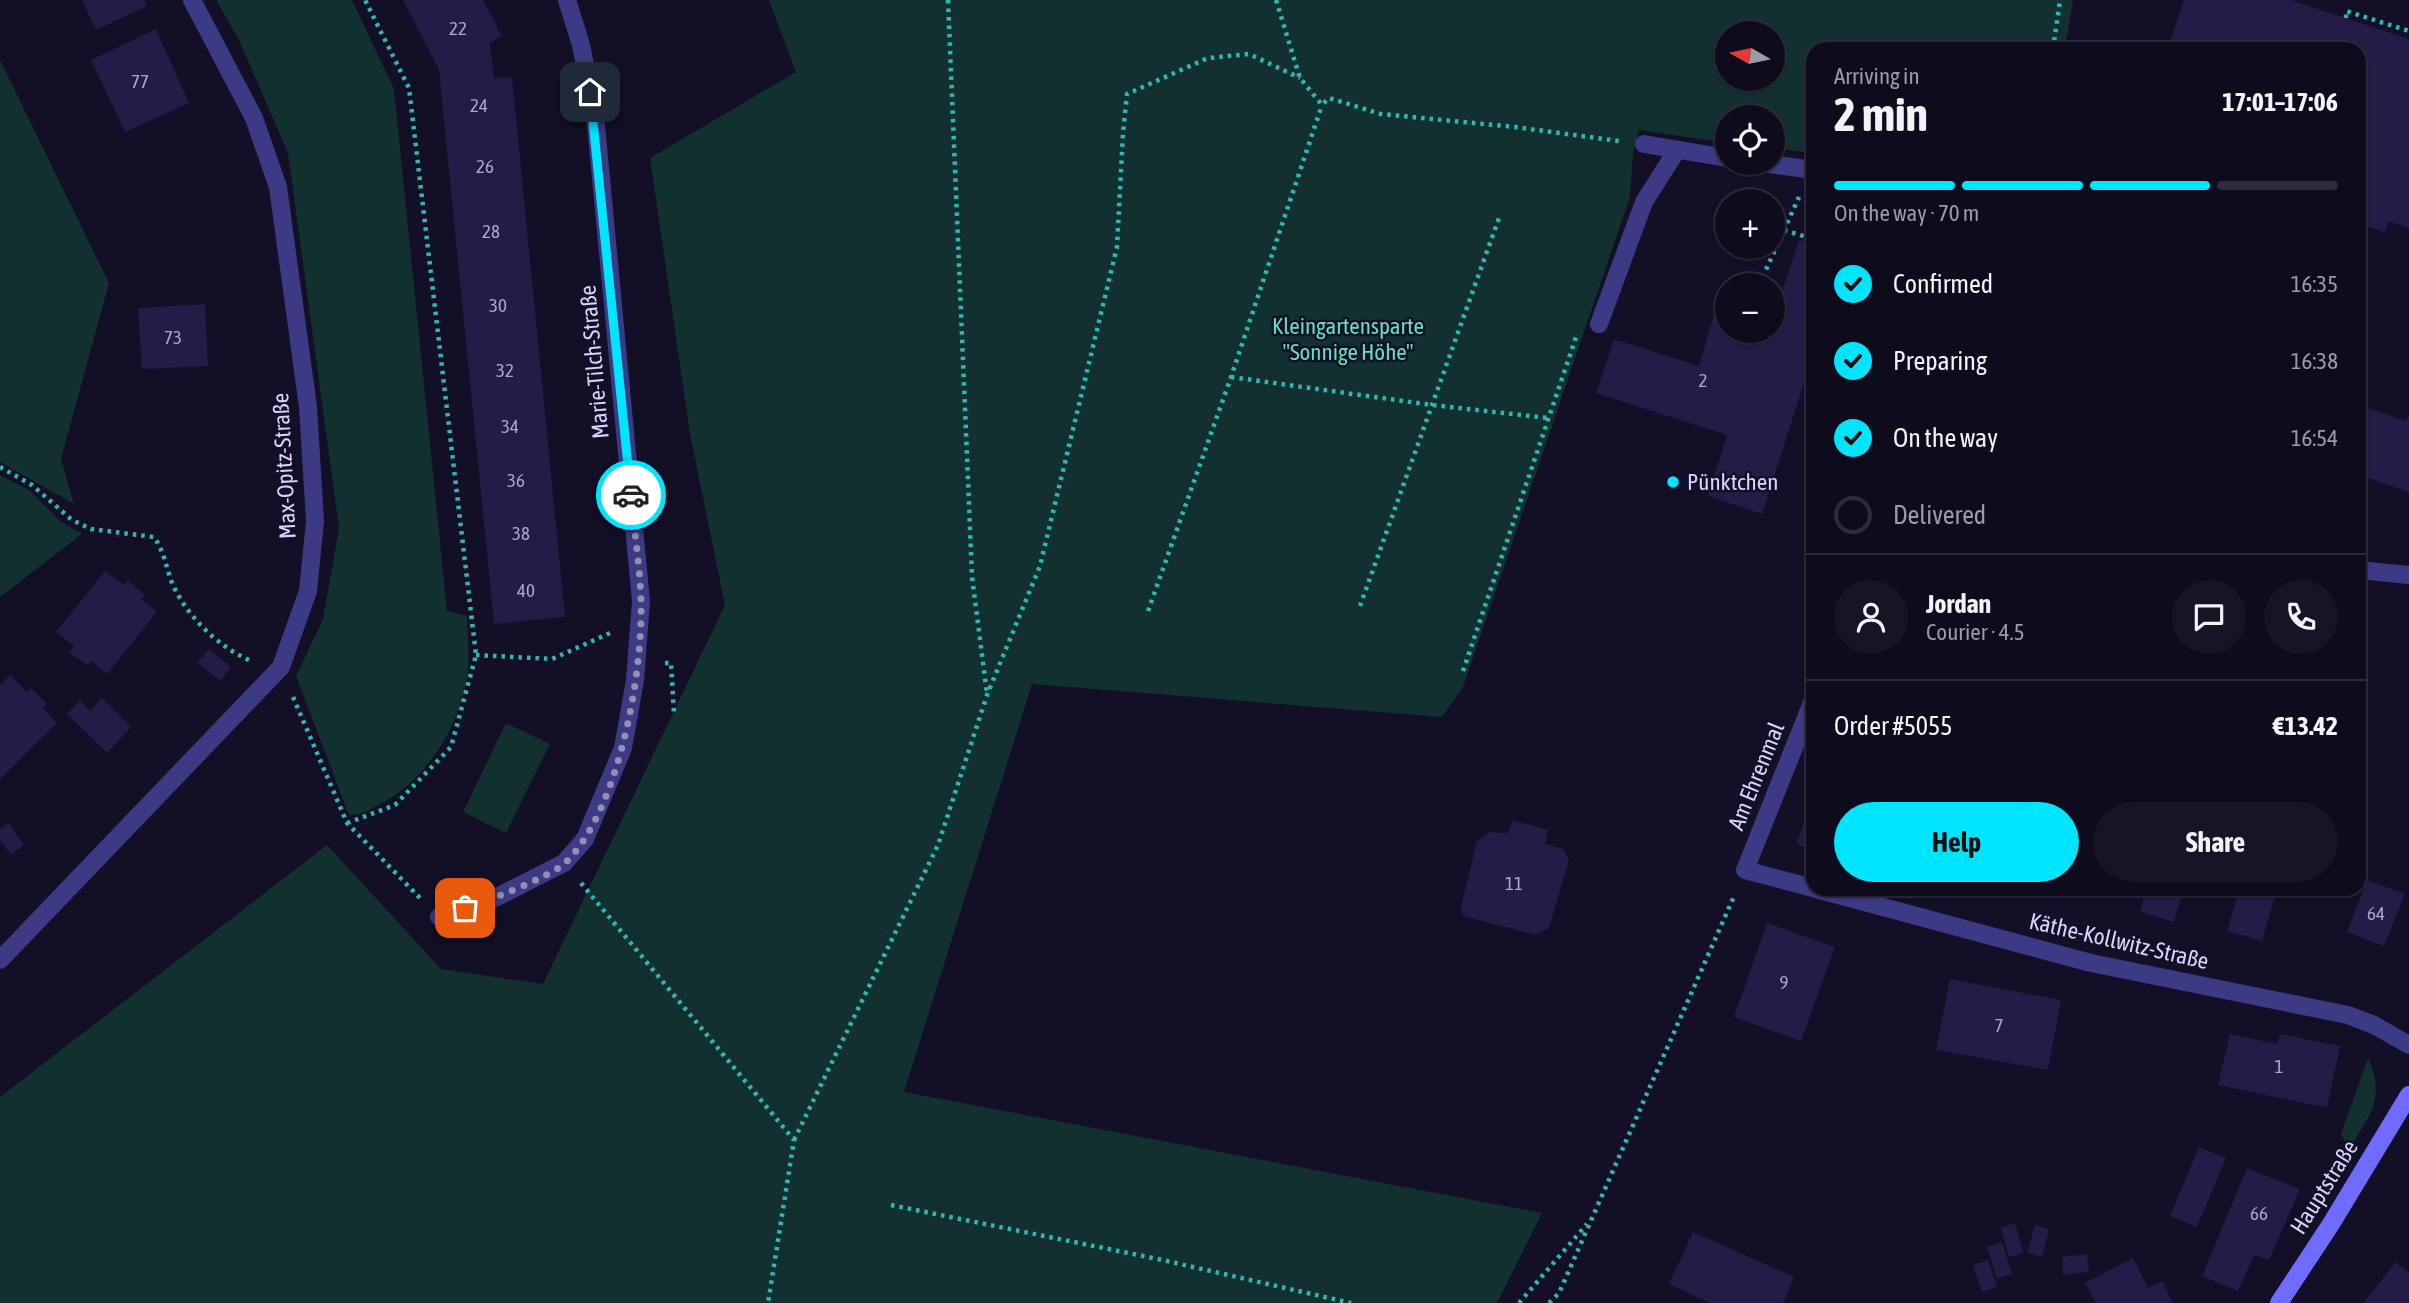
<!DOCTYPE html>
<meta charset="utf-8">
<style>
body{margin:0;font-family:"Asap Condensed",sans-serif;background:#171425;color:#f1f3f6;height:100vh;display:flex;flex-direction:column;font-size:26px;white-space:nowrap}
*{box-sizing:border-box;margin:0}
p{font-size:23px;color:#9b9ba3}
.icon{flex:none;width:38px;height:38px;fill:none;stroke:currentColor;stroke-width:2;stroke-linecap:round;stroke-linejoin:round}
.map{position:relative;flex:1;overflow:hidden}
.drawer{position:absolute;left:1806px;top:42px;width:560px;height:854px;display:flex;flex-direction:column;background:#0e0b1c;border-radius:21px;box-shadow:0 2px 5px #0004,0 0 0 2px #2e2b3b}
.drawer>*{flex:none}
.needle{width:46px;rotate:279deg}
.buttons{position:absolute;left:1715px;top:21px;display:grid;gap:14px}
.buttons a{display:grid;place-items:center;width:70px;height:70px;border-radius:50%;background:#0e0b1c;box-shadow:0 2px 5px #0004,0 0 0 2px #2e2b3b;font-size:35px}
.pin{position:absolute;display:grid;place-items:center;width:60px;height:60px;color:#fff;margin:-30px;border-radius:14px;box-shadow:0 4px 10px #0006}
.courier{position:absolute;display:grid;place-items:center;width:70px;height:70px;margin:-35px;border:5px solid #00e5ff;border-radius:50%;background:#fff;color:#222;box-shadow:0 2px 9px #0007}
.headline em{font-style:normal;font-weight:700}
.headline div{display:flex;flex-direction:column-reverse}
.headline{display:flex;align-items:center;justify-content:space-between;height:119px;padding:0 28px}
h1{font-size:46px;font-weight:700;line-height:52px}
.bar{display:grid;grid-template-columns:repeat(4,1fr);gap:10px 7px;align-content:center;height:84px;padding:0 28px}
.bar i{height:9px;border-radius:5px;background:#2e2b3b}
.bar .active{background:#00e5ff}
.bar p{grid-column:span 4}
.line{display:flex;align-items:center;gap:18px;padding:0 28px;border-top:2px solid #2e2b3b}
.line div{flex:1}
.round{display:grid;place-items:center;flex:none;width:74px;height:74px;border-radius:37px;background:#171425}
ol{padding:0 28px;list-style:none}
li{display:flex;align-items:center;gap:21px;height:77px}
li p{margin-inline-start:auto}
li .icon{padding:7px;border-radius:50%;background:#00e5ff;color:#111;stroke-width:4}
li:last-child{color:#9b9ba3}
li i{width:38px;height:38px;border:4px solid #2e2b3b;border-radius:50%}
.cta{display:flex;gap:14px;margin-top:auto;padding:14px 28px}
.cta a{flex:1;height:80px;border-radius:42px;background:#00e5ff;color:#111;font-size:28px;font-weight:700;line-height:80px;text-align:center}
.cta a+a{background:#171425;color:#f1f3f6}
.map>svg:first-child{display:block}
.green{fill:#12302f;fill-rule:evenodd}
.building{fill:#241b47}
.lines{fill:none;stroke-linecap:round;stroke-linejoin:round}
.path{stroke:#2fb8b0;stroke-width:4.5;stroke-dasharray:3.5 5;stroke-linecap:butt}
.service{stroke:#3d3a85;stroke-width:18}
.minor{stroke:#3d3a85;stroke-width:18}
.secondary{stroke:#6f6bff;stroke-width:18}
.done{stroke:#948fb3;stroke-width:7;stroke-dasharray:0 12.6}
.route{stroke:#00e5ff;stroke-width:9}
.poi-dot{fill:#00e5ff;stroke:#130f26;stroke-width:2.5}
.labels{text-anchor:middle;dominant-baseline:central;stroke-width:5;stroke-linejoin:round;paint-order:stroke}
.number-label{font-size:19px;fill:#aca6d1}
.park-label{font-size:23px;fill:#5fe0c0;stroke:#130f26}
.street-label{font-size:23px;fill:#d9d4ff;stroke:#130f26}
.poi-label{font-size:23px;fill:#d9d4ff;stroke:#130f26;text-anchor:start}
</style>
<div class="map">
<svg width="2409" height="1303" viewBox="0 0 2409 1303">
<rect width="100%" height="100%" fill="#130f26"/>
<!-- green -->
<path class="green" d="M216,0h136l42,89 53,522 20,5c0,17 3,36 1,54 -6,52 -38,106 -84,132 -12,6 -22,14 -35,13l-53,-139 27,-57 16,-91 -51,-375 -49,-113z
M769,0h1304l-8,49h-252v104l-40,-5v-31h-46v26l-88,-13 -6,24 -3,43 -167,490 -21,30 -410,-33 -128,408 638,121 -45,90h-1497v-206l327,-252 114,124 102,15 182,-379 -35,-171 -40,-276 146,-86zM1727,33h46v46h-46z
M0,60l109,223 -48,176 13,45 -74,-42z
M0,475l29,15 31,31 22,13 -82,63z
M506,723l44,21 -44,89 -43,-21z
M2368,1058c18,41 2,57 -19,91l-8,-15z"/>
<!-- building -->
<path class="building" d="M82,0h62l3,6 -51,24z
M403,0h80l19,36 -12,7 4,35 18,-1 53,540 -71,7 -55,-554z
M2184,0h107l118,39v189l-21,-7 -3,11 -26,-8v-175h-191z
M156,29l33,74 -64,29 -34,-72z
M1799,240l14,4v111l-51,159 -54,-18 19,-61 -131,-42 18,-54 85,27 15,-52 13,4v13h46l1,-15z
M205,304l3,62 -66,3 -4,-61z
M2359,405l47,16 3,-6v77l-50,-17z
M105,571l19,14 4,-5 17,15 -4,4 16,13 -50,62 -16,-13 -4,4 -18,-13 5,-6 -18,-14z
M209,649l22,18 -11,14 -23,-19z
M10,675l17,17 4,-4 16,16 -4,4 14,15 -57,56v-94z
M102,698l29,29 -24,26 -40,-39 13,-14 10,11z
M1813,798v52l-17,-6z
M1512,820l36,10 -3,14 18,5 6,11 -20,68 -13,7 -73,-19 -2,-10 16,-65 13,-9 18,1z
M9,823l15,22 -13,10 -11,-15v-11z
M2367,880l38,14 -21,52 -37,-14z
M2146,889h37l-9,33 -34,-10z
M2239,889h38l-15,52 -35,-10z
M1767,923l68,24 -34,94 -67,-24z
M1950,979l111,21 -13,70 -112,-20z
M2230,1034l47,10 3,-10 60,12 -13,62 -109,-23z
M2199,1147l27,11 -29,69 -27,-11z
M2247,1168l53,21 -31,71 -15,-5 -16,36 -36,-15z
M2015,1223l8,30 -14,4 -8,-29z
M2035,1225l14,4 -7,28 -15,-4z
M1693,1232l101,45 -11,26h-73l-41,-19z
M2002,1242l10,32 -15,5 -10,-32z
M2087,1254l2,18 -26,3 -1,-18z
M2133,1258l15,30 14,-7 11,22h-77l-11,-20z
M1988,1260l9,27 -15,5 -9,-27z
M2396,1262l13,11v30h-46z"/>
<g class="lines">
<!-- path -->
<path class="path" d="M948,0l24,577 15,117
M1276,0l24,78 22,27 7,-7 52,16 134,13 104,14
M2346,18v-7l63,20
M2053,49l7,-49
M1784,230l29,9
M1759,285l40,-88
M1231,377l201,28 116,13
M0,467l32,18 40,35 19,9 63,8c10,14 12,30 18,46 14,32 45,63 77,77
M1360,606l139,-388
M1148,611l83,-234 91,-272
M476,655l76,4 58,-26
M665,663h6l3,51
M1463,671l113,-334
M293,697l54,126 74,76
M347,823l48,-18 56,-58 25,-92 -67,-567 -44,-88
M581,883l213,257 -26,163
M794,1140l144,-295 49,-150 53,-129 77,-319 6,-114 4,-39 81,-36 41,-4 51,24
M891,1205l267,54 193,44
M1519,1303l68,-79
M1549,1303l10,-10 176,-399"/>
<!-- service -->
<path class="service" d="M1599,324l45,-122 33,-52"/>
<!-- minor -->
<path class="minor" d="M1644,144l83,14
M1763,163l50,7
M2359,570l50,5
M1813,700l-68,170 68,18
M1816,889l275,74 257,52 26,10 35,20
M439,917l52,-17 73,-37 21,-24 38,-91 12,-68 6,-79 -46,-486 -14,-70 -14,-45
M0,960l281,-293 27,-76 7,-70 -7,-114 -30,-220 -24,-69 -62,-118"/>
<!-- secondary -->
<path class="secondary" d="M2279,1303l52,-79 78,-129"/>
</g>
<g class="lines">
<!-- done -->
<path class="done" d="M465,908c24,-8 84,-30 101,-46 53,-52 77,-189 75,-261 -1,-35 -7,-71 -10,-106"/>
<!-- route -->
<path class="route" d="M590,92l41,403"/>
</g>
<!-- markers -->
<circle class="poi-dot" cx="1673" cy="482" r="7"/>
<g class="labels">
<!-- number labels -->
<g class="number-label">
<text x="458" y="28">22</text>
<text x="140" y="81">77</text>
<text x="479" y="105">24</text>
<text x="485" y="166">26</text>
<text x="491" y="231">28</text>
<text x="498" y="305">30</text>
<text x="173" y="337">73</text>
<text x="505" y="370">32</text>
<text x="1703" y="380">2</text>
<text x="510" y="426">34</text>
<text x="516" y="480">36</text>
<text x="521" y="533">38</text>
<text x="526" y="590">40</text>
<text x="1514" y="883">11</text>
<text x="2376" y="913">64</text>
<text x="1784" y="982">9</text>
<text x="1999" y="1025">7</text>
<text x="2279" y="1066">1</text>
<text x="2259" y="1213">66</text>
</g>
<!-- park labels -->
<g class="park-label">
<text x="1348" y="326">Kleingartensparte<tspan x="1348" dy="26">"Sonnige Höhe"</tspan></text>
</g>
<!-- street labels -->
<g class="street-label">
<text transform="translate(594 362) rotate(-95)">Marie-Tilch-Straße</text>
<text transform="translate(284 466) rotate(-93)">Max-Opitz-Straße</text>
<text transform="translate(1756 776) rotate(-68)">Am Ehrenmal</text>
<text transform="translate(2119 941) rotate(13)">Käthe-Kollwitz-Straße</text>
<text transform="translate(2324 1187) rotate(-58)">Hauptstraße</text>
</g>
<!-- poi labels -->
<g class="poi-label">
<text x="1687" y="482">Pünktchen</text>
</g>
</g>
</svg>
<div class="buttons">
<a><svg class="needle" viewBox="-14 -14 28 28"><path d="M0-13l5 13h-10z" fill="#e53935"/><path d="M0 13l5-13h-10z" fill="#9b9ba3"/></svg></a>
<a><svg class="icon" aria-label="locate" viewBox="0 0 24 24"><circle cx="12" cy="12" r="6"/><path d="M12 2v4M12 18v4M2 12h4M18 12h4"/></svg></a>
<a>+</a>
<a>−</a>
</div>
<div class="pin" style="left:465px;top:908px;background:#ea580c"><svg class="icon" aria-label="bag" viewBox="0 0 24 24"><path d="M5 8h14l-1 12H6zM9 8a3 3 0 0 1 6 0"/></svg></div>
<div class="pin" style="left:590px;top:92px;background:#1f2937"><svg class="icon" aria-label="home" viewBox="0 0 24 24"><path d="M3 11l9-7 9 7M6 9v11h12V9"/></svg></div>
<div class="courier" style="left:631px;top:495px"><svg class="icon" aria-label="car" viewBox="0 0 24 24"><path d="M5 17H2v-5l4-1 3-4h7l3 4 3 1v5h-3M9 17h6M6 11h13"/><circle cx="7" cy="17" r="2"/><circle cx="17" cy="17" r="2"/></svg></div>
<section class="drawer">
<div class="headline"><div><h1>2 min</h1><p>Arriving in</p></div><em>17:01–17:06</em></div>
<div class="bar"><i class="active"></i><i class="active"></i><i class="active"></i><i></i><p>On the way · 70 m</p></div>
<ol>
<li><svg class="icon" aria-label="check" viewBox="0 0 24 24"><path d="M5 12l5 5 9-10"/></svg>Confirmed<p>16:35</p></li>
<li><svg class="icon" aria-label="check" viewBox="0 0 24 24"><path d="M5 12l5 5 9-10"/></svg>Preparing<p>16:38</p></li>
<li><svg class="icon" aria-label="check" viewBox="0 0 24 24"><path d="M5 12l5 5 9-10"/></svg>On the way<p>16:54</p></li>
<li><i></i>Delivered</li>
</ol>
<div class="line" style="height:126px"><a class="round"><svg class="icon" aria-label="person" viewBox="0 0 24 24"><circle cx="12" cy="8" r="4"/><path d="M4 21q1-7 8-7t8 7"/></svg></a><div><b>Jordan</b><p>Courier · 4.5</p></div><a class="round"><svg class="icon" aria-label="chat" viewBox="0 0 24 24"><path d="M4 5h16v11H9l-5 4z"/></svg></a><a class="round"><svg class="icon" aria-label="phone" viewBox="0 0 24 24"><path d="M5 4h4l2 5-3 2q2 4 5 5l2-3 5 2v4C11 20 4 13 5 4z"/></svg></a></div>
<div class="line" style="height:91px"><div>Order #5055</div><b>€13.42</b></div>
<div class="cta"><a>Help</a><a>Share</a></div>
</section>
</div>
